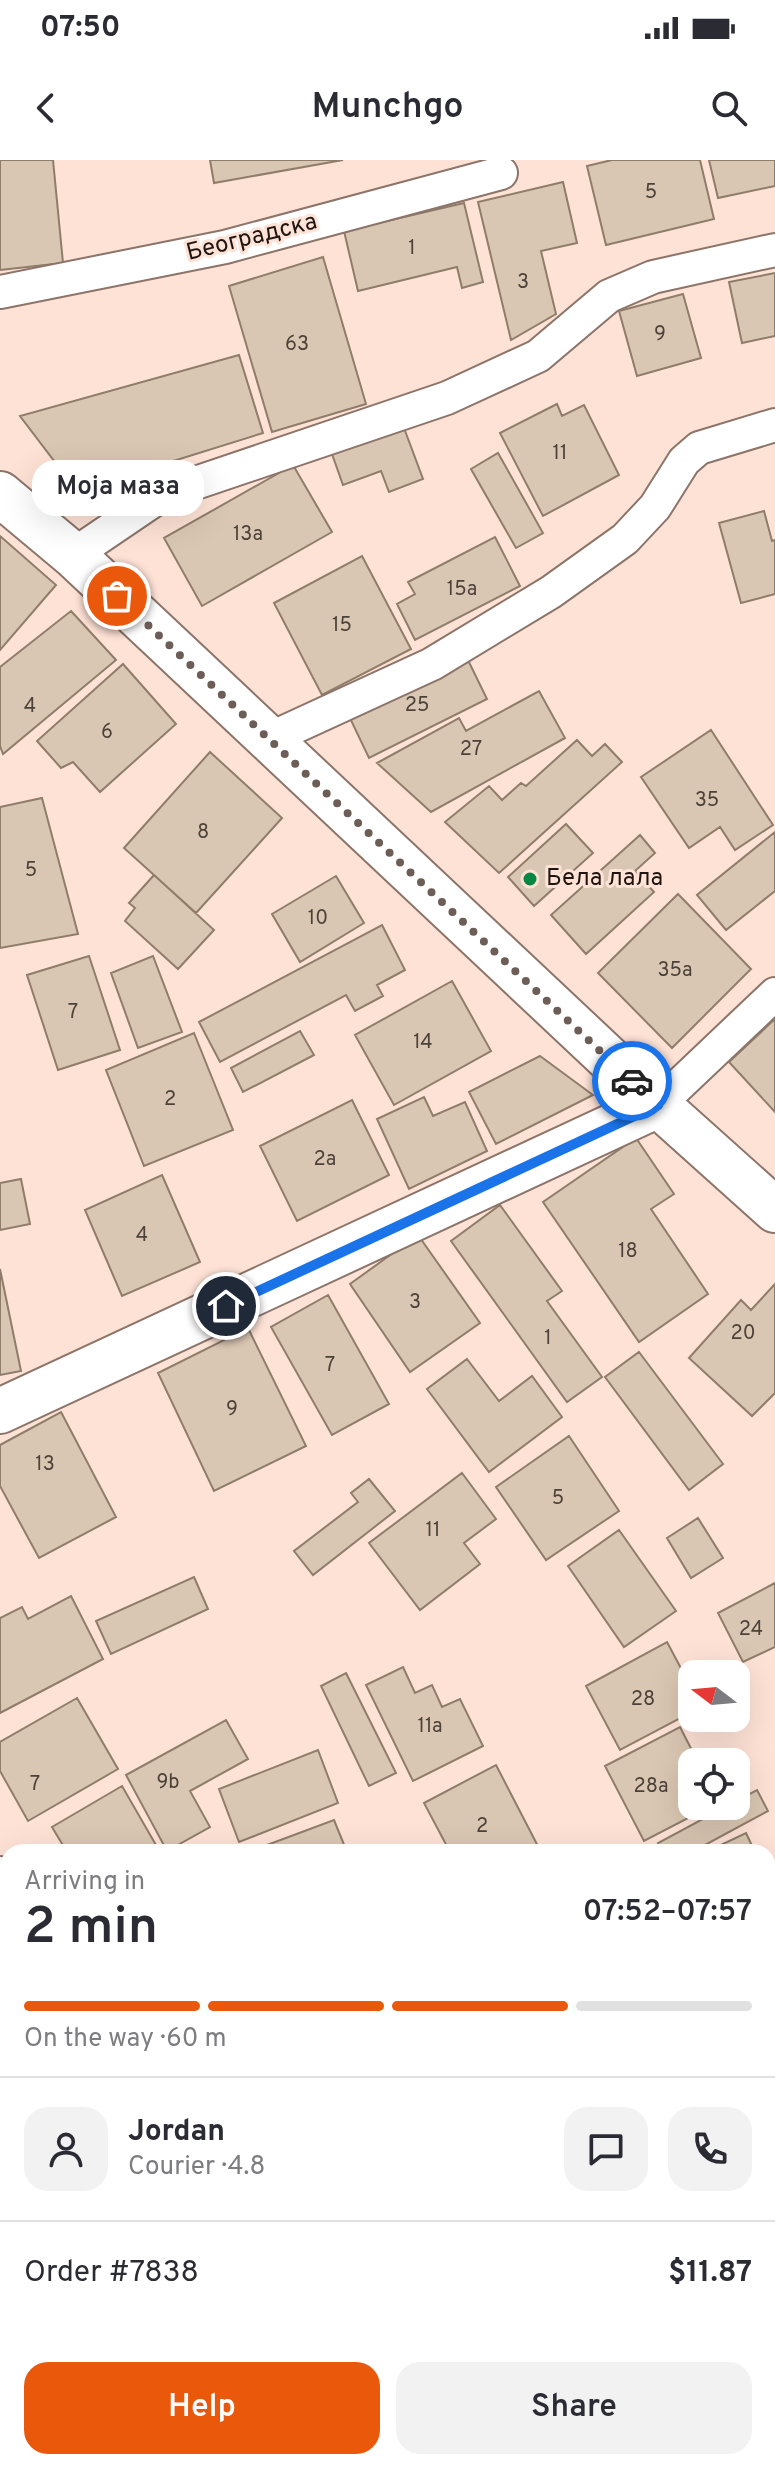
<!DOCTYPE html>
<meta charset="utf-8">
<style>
body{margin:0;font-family:Overpass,sans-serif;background:#f2f2f3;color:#2b2b33;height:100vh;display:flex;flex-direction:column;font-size:30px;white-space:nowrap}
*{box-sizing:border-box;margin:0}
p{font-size:26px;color:#7c7c81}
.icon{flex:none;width:44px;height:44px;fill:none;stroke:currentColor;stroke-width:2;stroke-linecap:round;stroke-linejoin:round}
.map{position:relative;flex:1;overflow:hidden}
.side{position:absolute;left:0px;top:1684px;width:776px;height:626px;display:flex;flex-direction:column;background:#fff;border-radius:24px 24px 0 0;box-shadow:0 8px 32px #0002}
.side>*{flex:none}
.needle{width:52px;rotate:286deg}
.tools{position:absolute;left:678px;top:1500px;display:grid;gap:16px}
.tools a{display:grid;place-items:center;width:72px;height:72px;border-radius:16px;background:#fff;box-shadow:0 8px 32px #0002;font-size:40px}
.pin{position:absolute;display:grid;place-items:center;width:68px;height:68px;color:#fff;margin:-34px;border:4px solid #fff;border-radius:50%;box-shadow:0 2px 8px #0007}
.courier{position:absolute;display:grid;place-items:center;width:80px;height:80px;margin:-40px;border:6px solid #1a73e8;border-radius:50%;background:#fff;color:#222;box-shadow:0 2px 10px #0007}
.bubble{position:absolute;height:56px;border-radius:24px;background:#fff;box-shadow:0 8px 32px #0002;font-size:26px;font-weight:600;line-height:56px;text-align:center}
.head em{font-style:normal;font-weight:600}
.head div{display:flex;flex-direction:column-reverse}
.head{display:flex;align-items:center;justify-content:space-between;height:136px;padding:0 24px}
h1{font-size:52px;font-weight:600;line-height:60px}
.bar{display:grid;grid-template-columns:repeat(4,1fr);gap:12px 8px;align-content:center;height:96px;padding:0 24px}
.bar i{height:10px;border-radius:6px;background:#e1e1e2}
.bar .active{background:#ea580c}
.bar p{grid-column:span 4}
.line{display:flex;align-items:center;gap:20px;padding:0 24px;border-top:2px solid #e1e1e2}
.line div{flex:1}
.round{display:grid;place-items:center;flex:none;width:84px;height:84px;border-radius:24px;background:#f2f2f3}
.cta{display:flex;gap:16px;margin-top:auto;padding:16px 24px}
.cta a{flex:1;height:92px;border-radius:24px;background:#ea580c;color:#fff;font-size:32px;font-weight:600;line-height:92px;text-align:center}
.cta a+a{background:#f2f2f3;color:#2b2b33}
.status{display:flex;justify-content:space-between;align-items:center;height:56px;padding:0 40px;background:#fff;direction:ltr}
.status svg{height:22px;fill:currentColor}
header{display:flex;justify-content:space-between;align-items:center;height:104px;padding:0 24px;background:#fff;font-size:36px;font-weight:600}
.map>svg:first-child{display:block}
.building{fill:#dac7b3;stroke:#8f7d6a;stroke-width:2}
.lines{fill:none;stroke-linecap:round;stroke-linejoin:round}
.lane-casing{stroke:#8c7469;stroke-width:36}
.street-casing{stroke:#8c7469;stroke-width:48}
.secondary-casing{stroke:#8c7469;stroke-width:48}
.lane{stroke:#fff;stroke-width:32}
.street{stroke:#fff;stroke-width:44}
.secondary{stroke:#fff;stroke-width:44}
.done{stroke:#6c5d56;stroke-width:8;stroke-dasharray:0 14.4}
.route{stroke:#1a73e8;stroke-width:10}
.poi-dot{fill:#078742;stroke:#fee2d6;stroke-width:3}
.labels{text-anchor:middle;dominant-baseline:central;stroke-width:6;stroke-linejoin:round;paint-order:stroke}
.number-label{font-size:20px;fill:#4d423a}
.street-label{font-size:24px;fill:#1e1511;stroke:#fee2d6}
.poi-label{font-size:24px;fill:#1e1511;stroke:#fee2d6;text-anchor:start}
</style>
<div class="status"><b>07:50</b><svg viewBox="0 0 49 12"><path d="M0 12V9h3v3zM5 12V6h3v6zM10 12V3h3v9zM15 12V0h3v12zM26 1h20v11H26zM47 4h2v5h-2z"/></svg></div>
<header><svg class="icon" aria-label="back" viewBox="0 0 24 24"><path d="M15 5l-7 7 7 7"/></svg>Munchgo<svg class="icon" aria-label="search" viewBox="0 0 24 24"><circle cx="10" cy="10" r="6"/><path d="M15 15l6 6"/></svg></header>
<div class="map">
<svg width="775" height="2309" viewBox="0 0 775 2309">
<rect width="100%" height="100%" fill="#fee2d6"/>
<!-- building -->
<path class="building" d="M0,0h53l10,103 -63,7z
M210,0h133l-129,23z
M612,0h88l14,59 -108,26 -19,-79z
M709,0h66v26l-57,12z
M563,22l14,61 -36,8 15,63 -45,26 -33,-138z
M464,43l19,79 -21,6 -5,-21 -99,24 -14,-60z
M323,97l43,147 -94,28 -43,-146z
M775,113v63l-33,7 -13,-61z
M683,134l18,64 -64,18 -18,-65z
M239,195l24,78 -186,58 -57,-75z
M557,244l5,12 22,-11 35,70 -76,41 -43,-83z
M404,268l19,51 -34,13 -8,-21 -38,14 -11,-31z
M498,293l45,80 -27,15 -45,-79z
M293,305l39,67 -130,74 -38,-68z
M764,351l8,30 3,-1v54l-34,9 -22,-80z
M0,376l56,49 -56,65z
M495,377l25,49 -105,54 -18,-36 18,-10 -7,-12z
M362,396l49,93 -89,46 -48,-92z
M71,451l45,49 -113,94 -3,-8v-79z
M466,496l21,43 -118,59 -21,-44z
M123,504l53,60 -76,68 -27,-30 -12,6 -24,-27z
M539,531l26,47 -134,74 -54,-49 82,-45 7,13z
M711,570l62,95 -38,25 -15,-23 -31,21 -48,-71z
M577,580l15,16 13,-12 17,18 -123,111 -54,-51 44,-36 13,14 19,-17 5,3z
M210,592l72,66 -86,95 -72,-65z
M42,638l36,136 -78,14v-141z
M566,664l27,29 -59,53 -26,-29z
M775,672v59l-49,39 -29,-35z
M640,675l15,18 -20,18 19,21 -68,62 -35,-39z
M154,715l60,55 -36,39 -53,-48 10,-13 -6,-5z
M336,716l28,47 -64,39 -28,-48z
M678,734l73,75 -79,79 -74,-75z
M382,765l23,45 -28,15 6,11 -28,15 -9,-16 -126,67 -21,-40z
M89,796l31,94 -62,20 -31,-95z
M153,796l29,76 -44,16 -27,-75z
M452,821l39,70 -97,54 -39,-70z
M775,859v93l-46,-50z
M300,871l14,24 -71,37 -12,-24z
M194,873l39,97 -89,36 -38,-96z
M540,896l53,39 -97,49 -27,-52z
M424,937l9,19 32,-14 22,49 -78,38 -32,-70z
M352,940l37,75 -92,46 -37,-75z
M636,978l38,56 -23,15 57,85 -69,48 -96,-140z
M162,1015l38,87 -78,34 -37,-86z
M21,1019l9,45 -30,6v-47z
M500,1045l62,86 -15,10 55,76 -35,25 -116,-161z
M418,1075l62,88 -70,49 -60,-88z
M0,1109l21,102 -21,4z
M775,1124v109l-23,23 -63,-58 52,-58 10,10z
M328,1135l61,109 -57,31 -61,-108z
M248,1168l58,118 -92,45 -56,-118z
M639,1192l84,112 -34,26 -84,-113z
M467,1199l32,42 33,-25 30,41 -73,55 -62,-83z
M61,1252l55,105 -77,41 -39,-72v-41z
M569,1276l50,75 -73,49 -50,-73z
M462,1313l34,46 -32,24 16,21 -60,46 -51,-67z
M369,1319l26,32 -82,64 -19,-24 64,-49 -7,-9z
M698,1358l25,40 -32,20 -24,-40z
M619,1370l57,81 -52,36 -56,-81z
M194,1417l14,32 -97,45 -15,-33z
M775,1423v64l-32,15 -25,-49z
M71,1436l32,63 -103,54v-95l22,-11 6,12z
M667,1482l25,47v23l-72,38 -34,-64z
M403,1507l12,26 17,-8 10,22 18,-8 23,47 -70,35 -47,-96z
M346,1513l50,100 -27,13 -48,-100z
M77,1538l41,71 -90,52 -28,-50v-29z
M226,1560l22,39 -58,32 20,36 -43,24 -41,-76z
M680,1567l18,35h-6v22l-13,7 13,25 -48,25 -39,-75z
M318,1590l20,53 -99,39 -20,-53z
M496,1605l45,87h-91l-26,-49z
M122,1626l38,66h-93l-15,-25z
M757,1630l11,21 -76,41h-28l-6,-9 69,-37h9v-5z
M334,1660l13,32h-95l-1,-1z
M746,1673l9,19h-49z
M768,1753l7,14v38l-7,3z
M775,1818v80l-7,-16v-60z
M8,1906v111l-8,1v-111z
M0,2248h8v53h-8z
M237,2302l1,7h-84l-1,-6z
M685,2302h61l2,7h-61z"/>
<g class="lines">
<!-- lane casing -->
<g class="lane-casing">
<path id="lane" d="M0,132l225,-45 276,-74
M73,395l90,-61 284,-96 91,-42 71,-60 44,-19 122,-27
M269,579l163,-75 119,-72 74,-53 30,-32 29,-46 15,-13 76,-23
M658,945l117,-111
M768,1964l7,16"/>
</g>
<!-- street casing -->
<g class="street-casing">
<path id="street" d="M0,1251l658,-306"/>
</g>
<!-- secondary casing -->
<g class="secondary-casing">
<path id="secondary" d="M0,334l73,61 585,550 117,105
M0,1719l8,13
M295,2302l1,7"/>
</g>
<!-- lane -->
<use href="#lane" class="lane"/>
<!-- street -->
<use href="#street" class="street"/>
<!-- secondary -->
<use href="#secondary" class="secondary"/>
</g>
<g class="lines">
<!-- done -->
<path class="done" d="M117,436l515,485"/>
<!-- route -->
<path class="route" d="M226,1146l432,-201 -26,-24"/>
</g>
<!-- markers -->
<circle class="poi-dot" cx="530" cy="719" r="8"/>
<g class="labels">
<!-- number labels -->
<g class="number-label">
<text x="651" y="33">5</text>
<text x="412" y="89">1</text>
<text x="523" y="123">3</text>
<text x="660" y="175">9</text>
<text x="297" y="185">63</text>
<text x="560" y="294">11</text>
<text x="248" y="375">13a</text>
<text x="462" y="430">15a</text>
<text x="342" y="466">15</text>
<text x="417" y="546">25</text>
<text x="30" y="547">4</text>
<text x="107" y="573">6</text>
<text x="471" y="590">27</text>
<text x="707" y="641">35</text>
<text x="203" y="673">8</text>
<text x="31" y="711">5</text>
<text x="318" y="759">10</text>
<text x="675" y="811">35a</text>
<text x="73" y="853">7</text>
<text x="423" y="883">14</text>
<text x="170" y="940">2</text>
<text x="325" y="1000">2a</text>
<text x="142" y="1076">4</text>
<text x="628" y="1092">18</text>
<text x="415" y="1143">3</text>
<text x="743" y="1174">20</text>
<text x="548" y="1179">1</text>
<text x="330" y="1206">7</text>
<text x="232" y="1250">9</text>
<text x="45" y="1305">13</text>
<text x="558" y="1339">5</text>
<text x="433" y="1371">11</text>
<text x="751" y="1470">24</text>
<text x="643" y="1540">28</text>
<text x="430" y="1567">11a</text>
<text x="168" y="1623">9b</text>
<text x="35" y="1625">7</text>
<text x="651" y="1627">28a</text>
<text x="482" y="1667">2</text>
</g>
<!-- street labels -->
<g class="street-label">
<text transform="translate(252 78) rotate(-14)">Београдска</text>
</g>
<!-- poi labels -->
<g class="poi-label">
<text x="546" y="719">Бела лала</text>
</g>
</g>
</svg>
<div class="tools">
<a><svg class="needle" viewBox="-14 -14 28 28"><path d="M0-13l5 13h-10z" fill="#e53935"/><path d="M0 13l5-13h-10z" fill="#7c7c81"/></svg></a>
<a><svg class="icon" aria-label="locate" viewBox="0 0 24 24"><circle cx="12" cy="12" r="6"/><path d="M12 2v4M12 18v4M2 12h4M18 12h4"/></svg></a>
</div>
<div class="pin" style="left:117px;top:436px;background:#ea580c"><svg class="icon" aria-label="bag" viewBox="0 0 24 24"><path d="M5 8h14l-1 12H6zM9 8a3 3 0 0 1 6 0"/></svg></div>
<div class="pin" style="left:226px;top:1146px;background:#1f2937"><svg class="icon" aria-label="home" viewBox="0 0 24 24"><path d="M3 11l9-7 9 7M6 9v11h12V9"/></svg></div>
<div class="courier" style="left:632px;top:921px"><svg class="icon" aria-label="car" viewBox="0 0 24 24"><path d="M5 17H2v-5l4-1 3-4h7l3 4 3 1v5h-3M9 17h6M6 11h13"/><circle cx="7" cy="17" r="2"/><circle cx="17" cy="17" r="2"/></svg></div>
<div class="bubble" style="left:32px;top:300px;width:172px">Моја маза</div>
<section class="side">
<div class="head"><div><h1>2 min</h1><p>Arriving in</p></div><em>07:52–07:57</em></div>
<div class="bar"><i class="active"></i><i class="active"></i><i class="active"></i><i></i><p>On the way · 60 m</p></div>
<div class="line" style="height:144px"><a class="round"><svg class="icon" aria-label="person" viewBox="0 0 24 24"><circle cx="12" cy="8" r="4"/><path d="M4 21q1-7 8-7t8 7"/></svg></a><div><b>Jordan</b><p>Courier · 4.8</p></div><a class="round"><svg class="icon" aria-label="chat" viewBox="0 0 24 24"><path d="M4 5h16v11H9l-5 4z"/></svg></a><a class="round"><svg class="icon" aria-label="phone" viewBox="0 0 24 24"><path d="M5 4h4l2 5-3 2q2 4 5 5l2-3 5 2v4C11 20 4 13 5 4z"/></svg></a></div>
<div class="line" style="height:104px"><div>Order #7838</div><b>$11.87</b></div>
<div class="cta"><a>Help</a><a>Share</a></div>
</section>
</div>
